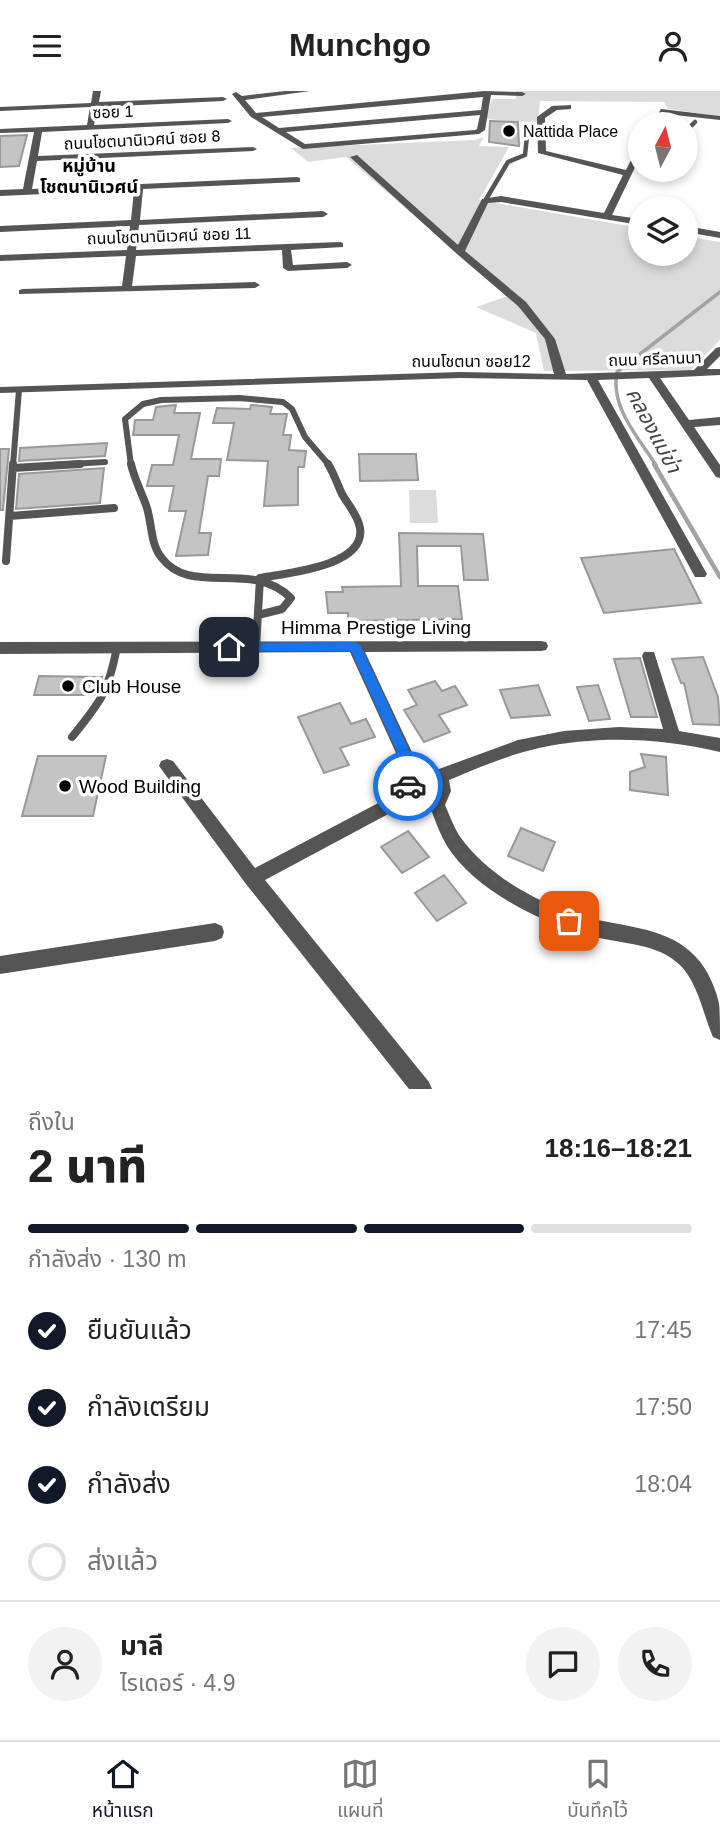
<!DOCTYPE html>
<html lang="th">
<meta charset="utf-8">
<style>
body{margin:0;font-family:Helvetica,"Noto Sans Thai",sans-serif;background:#f2f2f2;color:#222;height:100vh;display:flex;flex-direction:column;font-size:26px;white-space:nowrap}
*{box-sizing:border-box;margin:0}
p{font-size:23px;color:#767676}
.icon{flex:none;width:38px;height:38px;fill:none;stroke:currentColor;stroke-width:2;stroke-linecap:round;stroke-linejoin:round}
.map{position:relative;height:998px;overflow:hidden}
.panel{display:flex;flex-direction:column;background:#fff;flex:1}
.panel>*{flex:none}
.needle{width:46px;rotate:7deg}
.buttons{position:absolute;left:628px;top:21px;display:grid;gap:14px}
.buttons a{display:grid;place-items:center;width:70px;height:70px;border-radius:50%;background:#fff;box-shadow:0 4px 10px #0003;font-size:35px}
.pin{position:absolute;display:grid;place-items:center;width:60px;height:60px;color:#fff;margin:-30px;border-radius:14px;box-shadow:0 4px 10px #0006}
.courier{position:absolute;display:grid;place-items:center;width:70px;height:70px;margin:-35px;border:5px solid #1a73e8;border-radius:50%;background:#fff;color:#222;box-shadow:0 2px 9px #0007}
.head em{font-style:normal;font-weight:800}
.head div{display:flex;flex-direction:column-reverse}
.head{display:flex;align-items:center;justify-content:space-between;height:119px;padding:0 28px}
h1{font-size:46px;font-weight:800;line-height:52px}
.bar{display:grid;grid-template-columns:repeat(4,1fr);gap:10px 7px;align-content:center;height:84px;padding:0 28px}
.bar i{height:9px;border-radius:5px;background:#e0e0e0}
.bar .selected{background:#111827}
.bar p{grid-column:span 4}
.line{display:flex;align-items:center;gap:18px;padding:0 28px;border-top:2px solid #e0e0e0}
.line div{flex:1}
.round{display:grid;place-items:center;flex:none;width:74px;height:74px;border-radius:37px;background:#f2f2f2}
ol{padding:0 28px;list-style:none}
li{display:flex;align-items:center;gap:21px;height:77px}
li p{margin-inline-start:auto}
li .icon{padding:7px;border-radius:50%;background:#111827;color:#fff;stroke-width:4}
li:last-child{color:#767676}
li i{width:38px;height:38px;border:4px solid #e0e0e0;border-radius:50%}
header{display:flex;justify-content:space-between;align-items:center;height:91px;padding:0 28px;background:#fff;font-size:32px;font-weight:800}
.tab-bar{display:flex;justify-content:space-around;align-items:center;height:98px;border-top:2px solid #e0e0e0;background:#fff;font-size:19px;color:#767676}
.tab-bar a{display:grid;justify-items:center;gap:4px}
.tab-bar .selected{color:#111827}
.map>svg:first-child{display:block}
.green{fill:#dcdcdc}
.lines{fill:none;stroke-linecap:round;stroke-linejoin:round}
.stream-far1{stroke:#a3a3a3;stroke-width:3.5}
.stream{stroke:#a3a3a3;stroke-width:4.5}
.building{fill:#c4c4c4;stroke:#999;stroke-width:2}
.lane-far2{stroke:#555;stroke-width:4.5}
.lane-far1{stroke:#555;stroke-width:6}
.lane{stroke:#555;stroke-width:8}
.street{fill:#555;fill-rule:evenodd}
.route{fill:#1a73e8}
.done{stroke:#595959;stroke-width:7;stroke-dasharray:0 12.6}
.poi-dot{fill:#000;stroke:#fff;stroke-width:2.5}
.labels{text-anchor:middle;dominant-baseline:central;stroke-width:7;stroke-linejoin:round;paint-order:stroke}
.far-street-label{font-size:16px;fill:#000;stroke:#fff}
.far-poi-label{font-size:16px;fill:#000;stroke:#fff;text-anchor:start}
.far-neighbourhood-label{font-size:18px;font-weight:bold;fill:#000;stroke:#fff}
.street-label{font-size:19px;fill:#000;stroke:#fff}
.poi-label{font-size:19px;fill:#000;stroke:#fff;text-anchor:start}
.water-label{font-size:21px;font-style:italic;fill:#444;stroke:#fff}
</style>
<header><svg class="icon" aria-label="menu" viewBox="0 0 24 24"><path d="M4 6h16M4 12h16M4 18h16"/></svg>Munchgo<svg class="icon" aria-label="person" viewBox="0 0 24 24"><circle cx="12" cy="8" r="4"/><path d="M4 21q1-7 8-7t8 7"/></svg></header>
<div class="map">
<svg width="720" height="998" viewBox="0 0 720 998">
<rect width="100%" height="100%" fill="#fff"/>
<!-- green -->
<path class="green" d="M516,0h204v25l-52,-7 -4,-7 -124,-1 -2,22 -52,-4 6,-20h24z
M484,46l-5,9 30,1 -30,53 161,28v26h46v-18l34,6v98l-29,30 -147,1 -8,-38 -60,-26 32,-11 -162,-139 -38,5 -17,-14 183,-8z
M409,399h27l2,33h-28z"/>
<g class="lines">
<!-- stream-far1 -->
<path class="stream-far1" d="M656,374c-18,-28 -46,-58 -39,-93l103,-80"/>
<!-- stream -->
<path class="stream" d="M654,373l66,113"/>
</g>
<!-- building -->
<path class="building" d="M490,30l28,1 1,24 -30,-4z
M27,44l-8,31 -19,1v-31z
M176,314l-2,8h26l-9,46h30l-2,17h-11l-9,57h12l-3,22 -32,1 10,-45h-17l5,-25h-27l5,-21h21l6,-30h-46l2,-15h18l3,-13z
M251,314l21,2 -2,7h17l-4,21h8l-2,15 17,1 -2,16h-6v38l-34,1 4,-45 -41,-1 7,-37h-21l4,-15 33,1z
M107,352l-2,13 -86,5 1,-13z
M0,358h9l-6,61h-3z
M359,363h57l2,26 -58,1z
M104,377l-4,35 -84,6 3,-35z
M399,442l84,1 5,46h-24l-3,-34h-44l1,40h40l4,33 -114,2v-8h-20l-2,-21h17l-1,-5 59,-1z
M674,458l27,54 -97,10 -23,-55z
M703,566l15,40 2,28 -27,-1 -9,-41h-3l-9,-24z
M640,567l17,59h-26l-17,-58z
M39,585l63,1 -7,18h-61z
M435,590l7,10 13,-5 12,19 -28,10 11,17 -26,10 -20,-32 13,-5 -9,-15z
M538,594l12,30 -39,3 -11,-28z
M598,594l12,34 -21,2 -12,-34z
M340,612l11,21 15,-5 9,18 -35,11 9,17 -25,8 -26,-56z
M641,663l25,3 2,38 -38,-5v-18l15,-5z
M38,665h68l-13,60h-71z
M521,737l34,14 -12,29 -35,-15z
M408,740l21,26 -27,16 -21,-26z
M444,784l22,28 -29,18 -22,-28z"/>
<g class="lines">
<!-- lane-far2 -->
<path class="lane-far2" d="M686,40l9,-9
M485,110l23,-39 17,-7 3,-28"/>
<!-- lane-far1 -->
<path class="lane-far1" d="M13,374l6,-75
M53,374l52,-3
M131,374l-6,-46 18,-15 18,-4 78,-2 44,4 9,7 13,28 24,28"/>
<!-- lane -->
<path class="lane" d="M131,373c3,14 10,27 15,41 6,16 4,38 15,52 30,41 89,1 130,41l-9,11 -24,6
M13,377l67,-4
M10,425l104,-8
M6,470l7,-97
M260,487c25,-5 106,-11 100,-50 -2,-13 -12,-23 -18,-34 -5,-10 -8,-21 -14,-30
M256,556l4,-69
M72,646c29,-36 36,-44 45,-90"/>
<!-- street -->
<path class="street" d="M93,0h8l-2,11 124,-5 4,2 -4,2 -125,6 -4,18 134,-6 4,2 -4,2 -186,9 -4,24 215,-9 4,2 -4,2 -216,10 -5,28 265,-12 3,1v4l-157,7 -3,31 183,-9 5,3 -5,3 -184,8 -3,25 204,-8 3,1v4l-52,3 2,15 54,-3 5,3 -5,3 -59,3 -5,-3 -1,-18 -146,6 -4,30 123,-4 5,3 -5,3 -236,6v-4l4,-1 99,-3 4,-30 -126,5v-6l127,-5 3,-24 -130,6v-6l131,-6 3,-30 -134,6v-6l23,-1 11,-57 -34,1v-4l87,-4 3,-18 -90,4v-4l91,-4z
M285,0h25l-65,9 11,13 228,-22 38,1 4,2 -4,2 -31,-1 -6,35 -6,4 -176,15 -52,-32 -19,-23 4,-2 6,4zM483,6l-2,13 -202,18 -17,-11zM480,24l-3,14 -2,1 -170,14 -19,-12z
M571,14v4l-14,1 -12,8 1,33 80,19 10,-20 4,-2v9l-28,58 28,4v6l-139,-23 -13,1 -23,48 61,51 29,37 11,35 128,-4 22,-22 4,-1v9l-13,13h13v6l-60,3 29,42 31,-3v8l-26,2 26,38v13l-4,-1 -67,-99 -51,2 109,194 -2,3h-10l-108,-197 -127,-2 -460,15v-6l460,-15 94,2 -9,-35 -27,-33 -61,-52 -107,-97 7,-2 101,90 24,-46 19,-3 103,17 19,-38 -85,-22 -1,-36 15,-11z
M661,18l59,7v4l-54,-6 -6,10h-8z
M686,135l34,6v6l-34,-6z
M541,550l5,1 2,4 -2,4 -5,1 -176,1 54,115 9,-2 11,4 79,-29 46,-9 55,-4 44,2 -21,-73 2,-4h10l25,79 41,7v14c-58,-14 -122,-17 -181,-4 -31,7 -61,20 -90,32l2,11 -6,14c5,11 9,23 16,33 26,36 73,63 115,76 20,7 42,9 62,14 44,9 70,30 81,75 1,11 1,25 1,37l-7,-3c-10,-23 -15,-54 -33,-72 -23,-22 -57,-21 -85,-28 -50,-12 -120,-46 -148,-91 -6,-10 -11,-23 -15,-34h-11l-14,-8 -142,76 164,202 3,7h-23l-163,-205 -87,-118 2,-5 6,-2 6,2 82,107 146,-77 5,-16 -56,-123 -350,2v-12zM424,688l6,1 4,6v8l-5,5h-6l-5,-7v-8z
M215,832l7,3 2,6 -2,6 -7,3 -215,33v-18z"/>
</g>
<!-- route -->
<path class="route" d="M355,551l6,4 60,130 -8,14h-10l-2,-4 7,-10 -57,-125h-122l-6,-4 6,-4z"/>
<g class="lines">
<!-- done -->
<path class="done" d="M408,695l1,9 8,8h19c6,13 11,29 19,40 27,38 74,58 114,78"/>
</g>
<!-- markers -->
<g class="poi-dot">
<circle cx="509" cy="40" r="7"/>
<circle cx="68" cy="595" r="7"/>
<circle cx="65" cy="695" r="7"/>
</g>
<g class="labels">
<!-- far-street labels -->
<g class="far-street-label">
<text transform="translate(113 21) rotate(-2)">ซอย 1</text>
<text transform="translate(142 49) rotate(-3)">ถนนโชตนานิเวศน์ ซอย 8</text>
<text transform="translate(169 145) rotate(-2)">ถนนโชตนานิเวศน์ ซอย 11</text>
<text transform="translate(655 268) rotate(-2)">ถนน ศรีลานนา</text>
<text x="471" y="270">ถนนโชตนา ซอย12</text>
</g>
<!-- far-poi labels -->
<g class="far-poi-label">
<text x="523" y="40">Nattida Place</text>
</g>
<!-- far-neighbourhood labels -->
<g class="far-neighbourhood-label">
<text x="89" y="75">หมู่บ้าน<tspan x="89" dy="21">โชตนานิเวศน์</tspan></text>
</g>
<!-- street labels -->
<g class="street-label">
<text x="376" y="536">Himma Prestige Living</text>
</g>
<!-- poi labels -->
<g class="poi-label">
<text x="82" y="595">Club House</text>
<text x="79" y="695">Wood Building</text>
</g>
<!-- water labels -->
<g class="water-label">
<text transform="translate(654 339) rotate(62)">คลองแม่ข่า</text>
</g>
</g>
</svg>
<div class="buttons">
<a><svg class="needle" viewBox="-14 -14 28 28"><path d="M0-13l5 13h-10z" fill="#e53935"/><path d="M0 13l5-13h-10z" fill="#767676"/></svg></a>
<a><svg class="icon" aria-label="layers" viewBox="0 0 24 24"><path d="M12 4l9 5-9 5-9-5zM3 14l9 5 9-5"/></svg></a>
</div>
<div class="pin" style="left:569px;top:830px;background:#ea580c"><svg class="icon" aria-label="bag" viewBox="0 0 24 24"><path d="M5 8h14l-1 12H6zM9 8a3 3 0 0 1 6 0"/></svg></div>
<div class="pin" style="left:229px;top:556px;background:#1f2937"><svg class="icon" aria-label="home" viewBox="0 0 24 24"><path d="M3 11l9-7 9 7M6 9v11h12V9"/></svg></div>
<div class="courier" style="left:408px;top:695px"><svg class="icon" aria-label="car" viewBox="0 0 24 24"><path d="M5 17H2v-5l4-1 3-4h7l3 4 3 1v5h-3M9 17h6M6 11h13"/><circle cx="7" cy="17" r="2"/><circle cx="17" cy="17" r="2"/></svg></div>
</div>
<section class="panel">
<div class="head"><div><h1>2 นาที</h1><p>ถึงใน</p></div><em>18:16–18:21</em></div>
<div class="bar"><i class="selected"></i><i class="selected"></i><i class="selected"></i><i></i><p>กำลังส่ง · 130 m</p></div>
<ol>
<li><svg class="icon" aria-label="check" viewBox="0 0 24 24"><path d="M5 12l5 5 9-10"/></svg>ยืนยันแล้ว<p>17:45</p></li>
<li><svg class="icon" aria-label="check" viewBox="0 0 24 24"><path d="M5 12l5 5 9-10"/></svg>กำลังเตรียม<p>17:50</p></li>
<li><svg class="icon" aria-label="check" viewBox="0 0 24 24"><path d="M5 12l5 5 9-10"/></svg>กำลังส่ง<p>18:04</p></li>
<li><i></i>ส่งแล้ว</li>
</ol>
<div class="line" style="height:126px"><a class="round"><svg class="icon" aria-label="person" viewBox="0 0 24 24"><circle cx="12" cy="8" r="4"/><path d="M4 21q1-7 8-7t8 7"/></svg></a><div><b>มาลี</b><p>ไรเดอร์ · 4.9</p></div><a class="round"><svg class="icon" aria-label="chat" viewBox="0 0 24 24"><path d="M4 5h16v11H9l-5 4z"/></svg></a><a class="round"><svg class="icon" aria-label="phone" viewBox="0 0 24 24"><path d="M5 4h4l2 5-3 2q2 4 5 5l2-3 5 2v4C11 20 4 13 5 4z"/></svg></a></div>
</section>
<nav class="tab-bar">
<a class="selected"><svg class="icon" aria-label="home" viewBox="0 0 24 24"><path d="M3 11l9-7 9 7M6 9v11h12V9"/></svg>หน้าแรก</a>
<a><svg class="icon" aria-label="map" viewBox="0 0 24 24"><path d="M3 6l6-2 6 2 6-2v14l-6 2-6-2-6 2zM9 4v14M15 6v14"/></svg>แผนที่</a>
<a><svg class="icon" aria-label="saved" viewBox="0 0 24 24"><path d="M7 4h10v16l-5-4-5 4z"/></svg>บันทึกไว้</a>
</nav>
